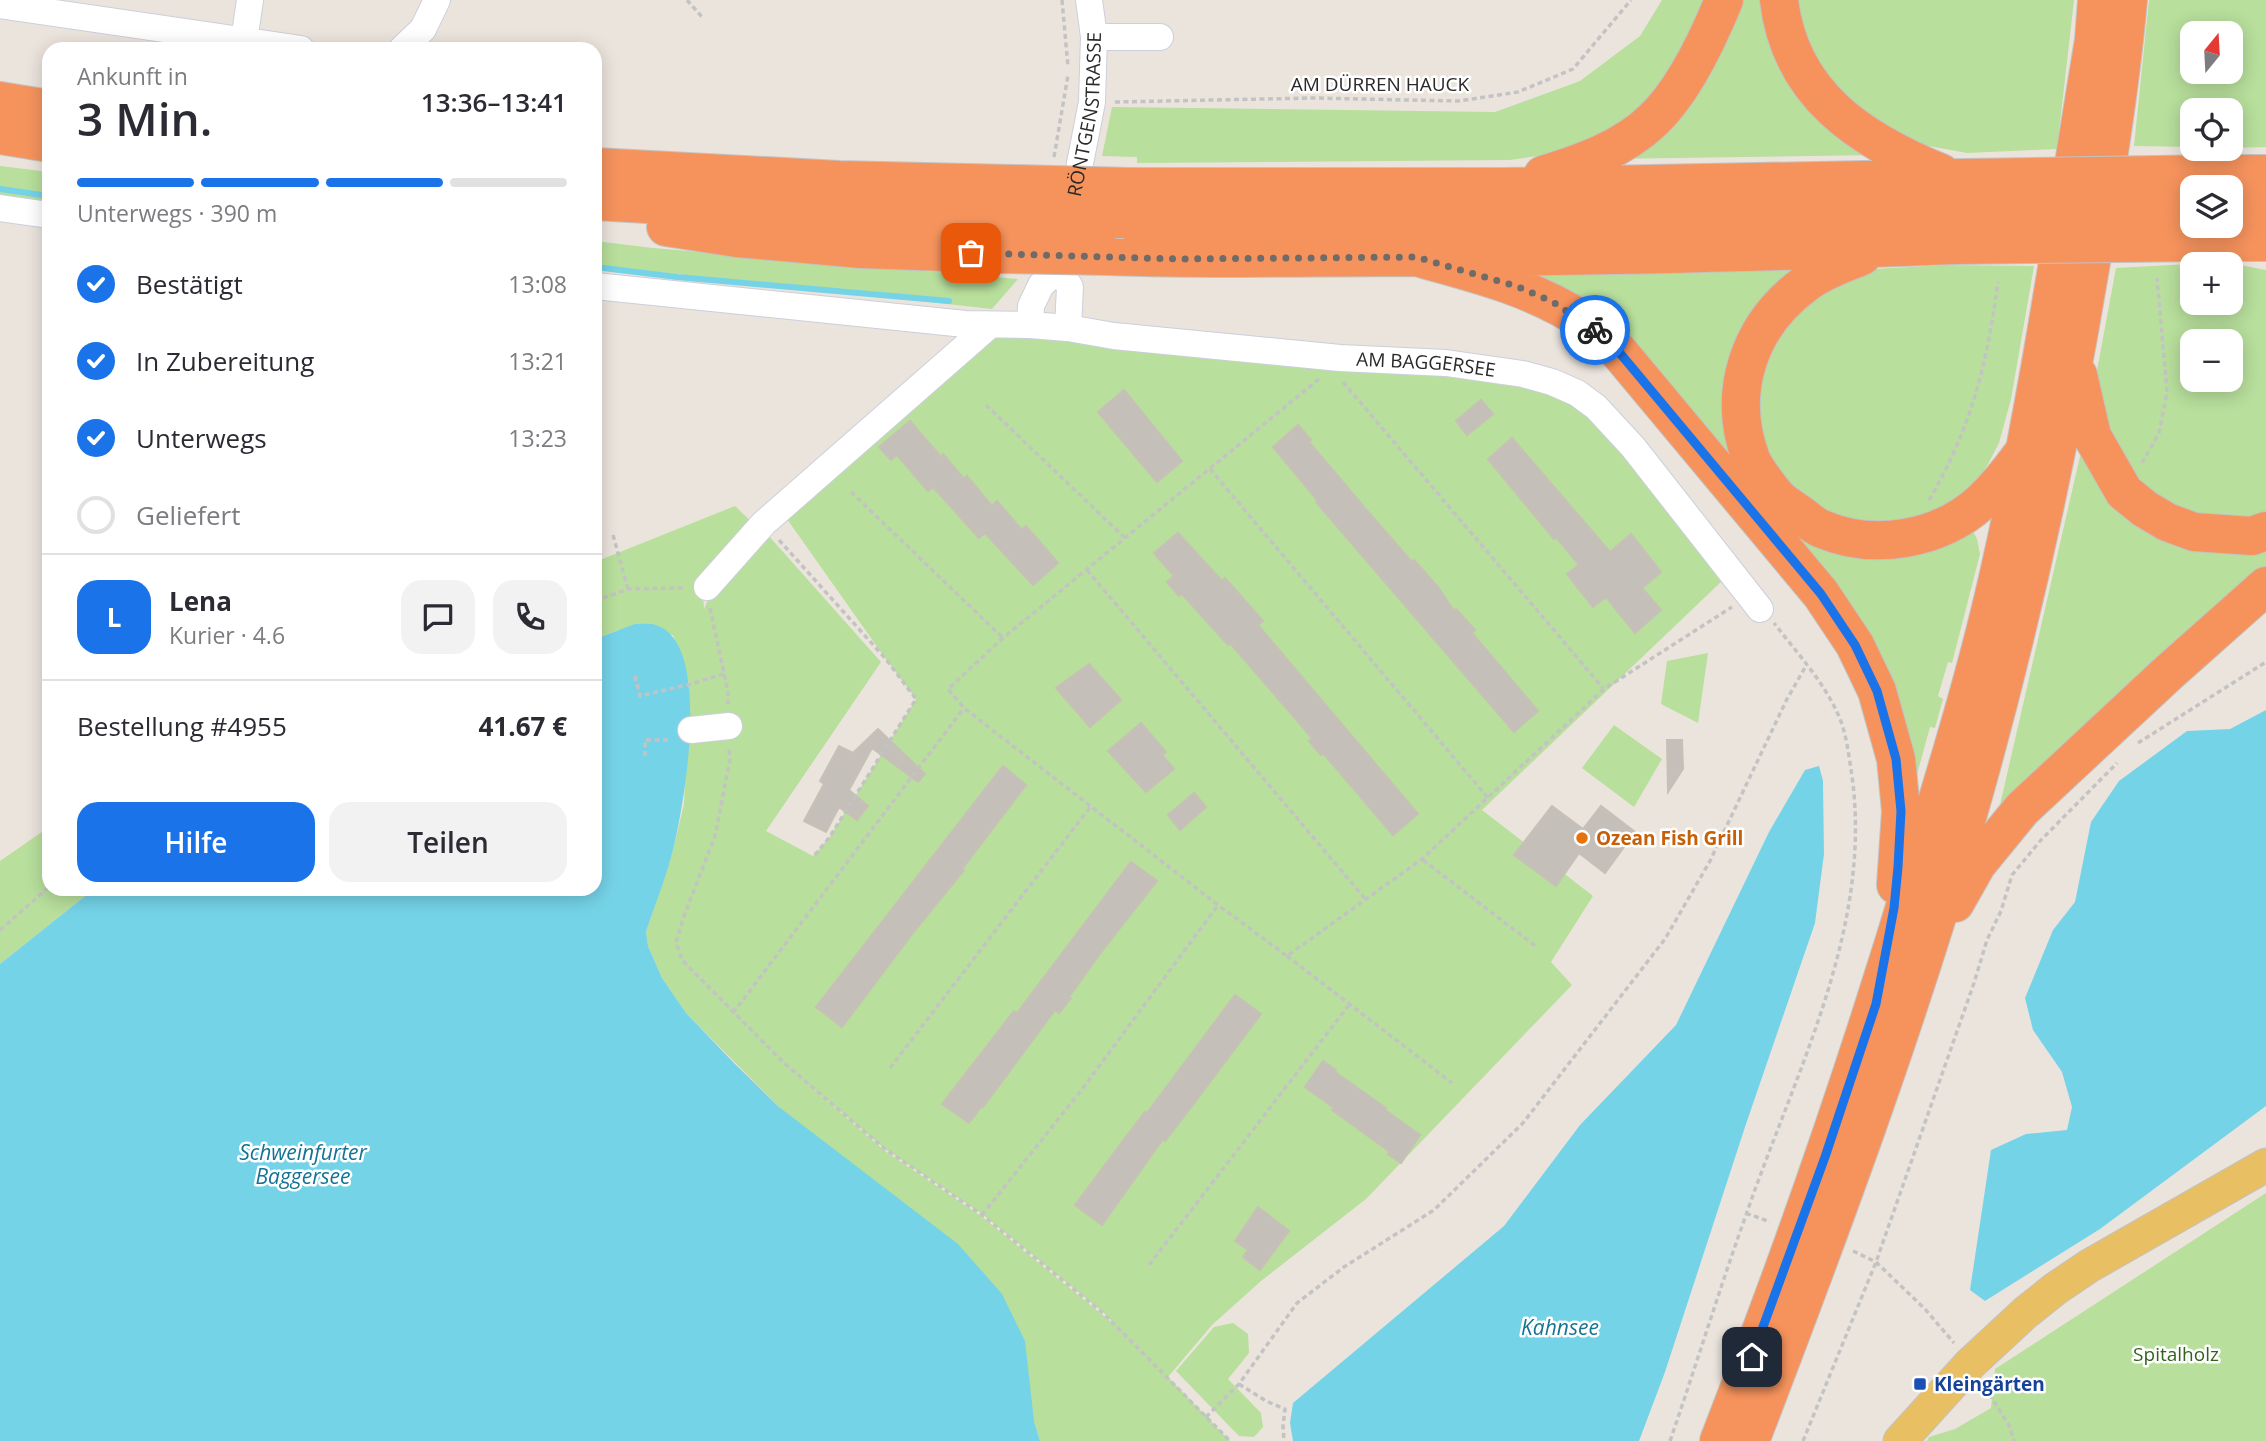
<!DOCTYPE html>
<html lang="de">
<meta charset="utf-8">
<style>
body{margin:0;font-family:"Open Sans",sans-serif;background:#f2f2f3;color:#2b2b33;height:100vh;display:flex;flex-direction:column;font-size:26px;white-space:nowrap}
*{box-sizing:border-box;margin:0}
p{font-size:23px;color:#7c7c81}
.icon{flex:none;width:38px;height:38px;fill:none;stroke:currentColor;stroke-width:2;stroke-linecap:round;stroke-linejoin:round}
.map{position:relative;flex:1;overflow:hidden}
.details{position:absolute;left:42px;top:42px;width:560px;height:854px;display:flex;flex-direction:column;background:#fff;border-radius:21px;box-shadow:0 4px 18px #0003}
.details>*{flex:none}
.needle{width:46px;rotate:18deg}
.buttons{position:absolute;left:2180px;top:21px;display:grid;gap:14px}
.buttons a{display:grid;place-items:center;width:63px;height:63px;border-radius:14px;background:#fff;box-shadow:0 4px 18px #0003;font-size:35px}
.pin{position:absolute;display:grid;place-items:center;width:60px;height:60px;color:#fff;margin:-30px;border-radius:14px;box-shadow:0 4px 10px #0006}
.courier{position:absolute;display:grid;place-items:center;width:70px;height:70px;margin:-35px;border:5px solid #1a73e8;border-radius:50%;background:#fff;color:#222;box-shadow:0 2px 9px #0007}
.overview em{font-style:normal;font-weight:600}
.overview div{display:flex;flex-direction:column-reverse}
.overview{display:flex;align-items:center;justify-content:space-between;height:119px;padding:0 35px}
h1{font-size:46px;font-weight:600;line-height:52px}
.bar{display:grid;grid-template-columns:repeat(4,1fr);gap:10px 7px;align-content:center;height:84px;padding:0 35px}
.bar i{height:9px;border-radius:5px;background:#e1e1e2}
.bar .on{background:#1a73e8}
.bar p{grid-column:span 4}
.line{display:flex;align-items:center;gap:18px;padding:0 35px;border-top:2px solid #e1e1e2}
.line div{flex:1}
.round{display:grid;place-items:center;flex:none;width:74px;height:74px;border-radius:21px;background:#f2f2f3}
ol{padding:0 35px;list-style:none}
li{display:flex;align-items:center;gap:21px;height:77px}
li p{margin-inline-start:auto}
li .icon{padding:7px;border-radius:50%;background:#1a73e8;color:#fff;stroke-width:4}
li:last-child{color:#7c7c81}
li i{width:38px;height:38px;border:4px solid #e1e1e2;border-radius:50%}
.action{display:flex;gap:14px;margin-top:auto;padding:14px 35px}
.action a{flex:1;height:80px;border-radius:21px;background:#1a73e8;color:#fff;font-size:28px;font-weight:600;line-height:80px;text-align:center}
.action a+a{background:#f2f2f3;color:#2b2b33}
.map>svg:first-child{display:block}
.green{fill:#b8df9c;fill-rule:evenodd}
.water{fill:#75d3e8}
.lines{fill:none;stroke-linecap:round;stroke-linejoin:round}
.stream{stroke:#75d3e8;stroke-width:6}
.building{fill:#c4bfb8;stroke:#c7c0b6;stroke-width:2}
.minor-casing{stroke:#cbcfdb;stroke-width:28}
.major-casing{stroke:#c3c3c3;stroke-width:35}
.highway-casing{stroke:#c3c3c3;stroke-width:40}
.path{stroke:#c3c3c3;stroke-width:3.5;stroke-dasharray:5 3.5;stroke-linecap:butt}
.minor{stroke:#fff;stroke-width:26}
.major{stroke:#e9bf64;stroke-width:33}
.highway{stroke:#f6935d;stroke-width:38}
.highway-bridge-casing{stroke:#c3c3c3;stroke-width:40;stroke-linecap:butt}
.highway-bridge{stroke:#f6935d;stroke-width:38}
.done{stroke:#6e6b69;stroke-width:7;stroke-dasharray:0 12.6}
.route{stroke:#1a73e8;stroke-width:9}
.food-dot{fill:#e8710a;stroke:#fff;stroke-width:2.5}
.transit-dot{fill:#1a4fb4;stroke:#fff;stroke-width:2.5}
.labels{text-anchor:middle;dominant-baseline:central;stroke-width:5;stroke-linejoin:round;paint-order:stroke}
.street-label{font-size:19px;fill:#2a2a2a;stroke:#fff}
.food-label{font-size:19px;font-weight:bold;fill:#c56008;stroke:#fff;text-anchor:start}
.park-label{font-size:19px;fill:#32631e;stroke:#fff}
.transit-label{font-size:19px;font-weight:bold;fill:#164399;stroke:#fff;text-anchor:start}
.water-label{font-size:21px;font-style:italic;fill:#147394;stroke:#fff}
</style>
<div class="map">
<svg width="2266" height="1441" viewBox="0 0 2266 1441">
<rect width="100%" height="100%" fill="#ebe4dd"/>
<!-- green -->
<path class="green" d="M1662,0h46l-31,63 -35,45 -32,23 -45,21 -55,8 -373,3v-6l-35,-1 10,-49 383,5 85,-31 60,-45z
M1730,0h43l106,155 -275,4z
M1790,0h284l-17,149 -90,4 -66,-12 -70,-50z
M2149,0h117v147l-35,1v-38h-38v37l-59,-1zM2193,33h38v39h-38z
M0,166l49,6v32l-49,-5z
M595,241l58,7 365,31 -26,30 -397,-44z
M2225,262l41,8v246l-45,6 -61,-20 -44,-41 -22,-74 22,-119zM2193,264h38v39h-38zM2193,341h38v39h-38z
M1946,265l88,1 -23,133 -12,44 -11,21 -14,22 -15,16 -61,26 -77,-13 -54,-53 -15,-73 31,-76 92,-44z
M1502,267l295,1 -69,139 86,131 157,-11 6,12 3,15 -28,109 -4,-1 -10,34 5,3 -8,29 -5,-1 -17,62 -137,-270z
M989,333l524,47 56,18 55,53 98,130 -240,229 111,86 -42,66 21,23 -206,214 -105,82 -49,44 -44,52 62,64h-190l-6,-20 -255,-314 -93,-94 -24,-35 -14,-32 -2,-14 27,-82 11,-46 5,-120 -6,-24 -10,-25 -55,-5 -23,9v-77l140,-56 23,22 -56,50 2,31 12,-28 52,-46 113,127 -115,169 47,25 16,-18 87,-139 -31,-41 -98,-139zM805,1082l80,67 97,65 122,99 11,12 -134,-109 -96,-65z
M2081,452l25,34 160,55v27l-269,250z
M1708,653l-10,70 -37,-19 6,-43z
M1614,725l48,34 -28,48 -52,-39z
M49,827v62h45l-94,75v-103z
M2266,1193v248h-339l2,-4 26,-8 36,-21 4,-39z
M1233,1323l15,11 1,19 -21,26 33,34 2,14 -9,10 -15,-1 -63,-65 38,-44z"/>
<!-- water -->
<path class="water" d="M635,624c6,0 16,-1 21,1 57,18 28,178 18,221 -7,29 -19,58 -28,86l2,14 14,32 24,35 48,50 45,44 179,137 44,50 23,47 9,80 6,20h-1040v-477l94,-75h501v-250z
M2266,710v396l-166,123 -115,72 -15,-11 21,-140 35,-16 41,-4 5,-23 -10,-35 -29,-42 -8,-32 28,-68 22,-28 16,-80 28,-41 68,-50 43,-2z
M1819,766l4,15 1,73 -9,69 -70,204 -80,245 -26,69h-346l-3,-18 3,-20 211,-177 76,-101 96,-100 93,-193 36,-62z"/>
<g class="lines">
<!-- stream -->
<path class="stream" d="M0,189l49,7
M595,267l82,10 272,24"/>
</g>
<!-- building -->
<path class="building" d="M1124,390l58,71 -25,21 -59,-70z
M1481,400l12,14 -26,21 -11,-14z
M910,421l31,36 2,-3 21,25 3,-3 25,30 5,-5 25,29 4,-4 32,37 -25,22 -48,-52 -6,5 -46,-51 -5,4 -31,-36 -6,5 -12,-13z
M1298,425l13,15 -2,2 55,65 48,55 2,-2 24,27 16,24 2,-2 19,21 -3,3 66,78 -24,21 -198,-230 2,-1 -45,-54z
M1512,438l98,114 21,-18 30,38 -19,16 19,22 -26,23 -29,-36 -13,10 -26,-33 12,-9 -23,-28 -2,2 -66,-80z
M1178,533l44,48 3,-3 38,43 -5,4 160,189 -25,21 -70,-82 -2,2 -12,-14 3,-3 -82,-95 -2,2 -46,-51 -3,2 -12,-14 7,-6 -20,-23z
M1089,664l32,36 -31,27 -34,-39z
M1141,723l25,29 -4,3 12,14 -28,23 -38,-41z
M878,729l47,45 -7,8 -46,-34 -23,42 19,16 -11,14 -18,-13 -13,25 -22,-11 20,-37 -4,-3 19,-35 14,7z
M1667,740h15l1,29 -15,23z
M1003,766l23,19 -64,84 2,1 -48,59 -74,98 -26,-20z
M1194,793l12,14 -26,23 -12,-15z
M1552,806l31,23 18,-23 34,26 -30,41 -26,-20 -23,33 -42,-31z
M1131,862l26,19 -55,70 -33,46 2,1 -12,15 -4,-3 -72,97 -1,-1 -13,17 -27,-19 72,-93 3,2z
M1235,995l26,19 -72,96 -24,31 -2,-2 -61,86 -27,-20 50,-67 20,-26 2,1z
M1323,1061l13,9 -1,2 51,36 -1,2 35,25 -19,28 -13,-9 2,-2 -58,-42 2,-2 -29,-21z
M1258,1207l31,24 -29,39 -17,-13 5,-7 -13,-9z"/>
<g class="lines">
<!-- minor casing -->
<g class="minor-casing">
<g id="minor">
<path d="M0,5l301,44"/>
<path d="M1094,37h66"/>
<path d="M244,41l6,-41"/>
<path d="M402,49l21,-20 14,-29"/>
<path id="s1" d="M1073,199l19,-97 2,-65 -5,-37"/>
<path d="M0,208l49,7"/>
<path d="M1059,269l11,18 -2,41"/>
<path id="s2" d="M595,286l370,38 65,1 38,3 46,8 226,22 106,5 77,11 29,8 25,11 19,14 37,40 127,162"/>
<path d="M1030,325l1,-19 10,-21 18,-16 5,-25"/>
<path d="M707,587l57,-64 226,-198"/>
<path d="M691,730l38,-4"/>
</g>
</g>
<!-- major casing -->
<g class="major-casing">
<path id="major" d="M1900,1441l70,-77 55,-51 30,-24 34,-23 177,-101"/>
</g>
<!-- highway casing -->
<g class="highway-casing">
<path id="highway" d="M1779,0c11,95 82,140 162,173
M0,101l49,8
M0,135l49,8
M595,167l244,13 173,4
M2217,174h49
M1543,175c39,-12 80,-26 110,-55 31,-29 55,-81 71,-120
M1131,187h373l461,-9
M595,201l121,7 290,9
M2231,207l35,-1
M1124,219l217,4 618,-13
M666,227l71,11 124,11 138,5
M2206,242h60
M1108,256c102,4 204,1 307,1 179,0 359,-5 538,-12
M1862,256c-19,8 -41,15 -57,28 -56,41 -79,108 -54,175 4,10 20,31 27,39 6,6 15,11 22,16 7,5 14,12 22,15 52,22 117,11 159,-27 16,-15 29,-31 42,-49
M1416,257c59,16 119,31 171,66 11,8 22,19 32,29l202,242 34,51 22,46 19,68 5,52 -5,74
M2078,375l14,61 32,56 21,17 22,13 27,10 58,4 14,-5
M1955,903l22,-39 45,-55 145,-135 99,-88
M1719,1441c75,-191 141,-383 200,-580 30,-98 60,-196 82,-296 39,-173 64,-350 93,-525l3,-40
M1750,1441c79,-206 156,-412 217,-624 52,-181 92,-364 123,-549 15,-89 30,-178 38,-268"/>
</g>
<!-- path -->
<path class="path" d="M687,0l15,17
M1062,0l6,67
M1115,102l198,-4 145,3 60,-9 55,-23 58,-69
M1054,157l14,-82
M1319,379l-316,259 -55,51 16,19 254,197 69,51 135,-97 182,-170 128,-82
M1343,382l260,306
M986,405l139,133
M2142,463l17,-30 8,-41 -10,-114
M1210,469l278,329
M851,492l152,146
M1929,500c42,-71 58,-136 69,-218
M613,535l15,54
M779,540l106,118 31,41 -87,139 -16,19
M1087,570l280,331
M595,601l33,-12 57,-1
M710,608l18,84v12
M635,676l5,20 51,-12 32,-10
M2138,743l128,-81
M729,750l1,9 -15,77 -31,80 -8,26 6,18 102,103 101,86 97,66 121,98 127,128
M645,756v-16h26
M1423,860l115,88
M0,930l49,-43
M1287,956l165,127
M733,1013l231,-305
M890,1068l201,-262
M1746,1213l24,9
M982,1215l101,-127 135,-183
M1853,1251l23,11 49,47 29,34
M1149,1265l200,-260
M1239,1384l27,17 19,8 -2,17 1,15
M1985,1387l25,40 4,14
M1206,1417l33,-33 58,-81 47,-36 90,-57 89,-87 142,-184 45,-78 77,-162 20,-35
M1670,1441c26,-75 49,-151 76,-226 48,-140 127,-286 106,-439 -3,-19 -5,-39 -12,-57 -14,-35 -43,-66 -66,-96
M1803,1441l73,-179 98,-279 13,-43 14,-29 11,-36 29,-35 76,-77"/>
<!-- minor -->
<use href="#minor" class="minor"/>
<!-- major -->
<use href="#major" class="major"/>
<!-- highway -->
<use href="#highway" class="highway"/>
<!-- highway-bridge casing -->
<g class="highway-bridge-casing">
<path id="highway-bridge" d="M1965,178l252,-4
M1012,184l119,3
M1959,210l234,-2
M1006,217l118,2
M1953,245l253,-3
M999,254l109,2"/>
</g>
<!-- highway-bridge -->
<use href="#highway-bridge" class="highway-bridge"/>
</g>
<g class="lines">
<!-- done -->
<path class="done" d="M971,253l206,6 239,-2 100,29 37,16 42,28"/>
<!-- route -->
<path class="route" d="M1595,330l24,22 202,242 34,51 22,46 19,68 5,52 -3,56 -4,41 -18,96 -51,153 -73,200"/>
</g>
<!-- markers -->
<circle class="food-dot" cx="1582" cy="838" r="7"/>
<rect class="transit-dot" x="1913" y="1377" width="14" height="14" rx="3.5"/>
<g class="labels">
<!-- street labels -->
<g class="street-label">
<text x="1380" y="84">AM DÜRREN HAUCK</text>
<text stroke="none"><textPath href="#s1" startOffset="86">RÖNTGENSTRASSE</textPath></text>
<text stroke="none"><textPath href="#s2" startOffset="835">AM BAGGERSEE</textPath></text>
</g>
<!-- food labels -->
<g class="food-label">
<text x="1596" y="838">Ozean Fish Grill</text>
</g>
<!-- park labels -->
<g class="park-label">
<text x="2176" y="1354">Spitalholz</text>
</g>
<!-- transit labels -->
<g class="transit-label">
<text x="1934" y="1384">Kleingärten</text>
</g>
<!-- water labels -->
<g class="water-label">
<text x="303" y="1152">Schweinfurter<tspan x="303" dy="24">Baggersee</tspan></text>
<text x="1560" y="1327">Kahnsee</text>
</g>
</g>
</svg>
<div class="buttons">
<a><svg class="needle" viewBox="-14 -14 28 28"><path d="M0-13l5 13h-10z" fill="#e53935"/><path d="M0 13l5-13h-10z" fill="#7c7c81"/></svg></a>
<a><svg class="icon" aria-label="locate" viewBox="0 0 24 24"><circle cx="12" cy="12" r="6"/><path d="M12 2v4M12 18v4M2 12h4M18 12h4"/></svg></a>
<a><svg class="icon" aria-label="layers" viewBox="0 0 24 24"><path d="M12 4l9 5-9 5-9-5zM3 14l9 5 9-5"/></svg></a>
<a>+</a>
<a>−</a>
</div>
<div class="pin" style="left:971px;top:253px;background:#ea580c"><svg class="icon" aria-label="bag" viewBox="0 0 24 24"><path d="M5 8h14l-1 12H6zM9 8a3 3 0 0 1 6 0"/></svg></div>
<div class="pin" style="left:1752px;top:1357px;background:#1f2937"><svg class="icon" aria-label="home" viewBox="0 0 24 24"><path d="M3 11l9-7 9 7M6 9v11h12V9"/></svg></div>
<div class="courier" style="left:1595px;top:330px"><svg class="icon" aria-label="bike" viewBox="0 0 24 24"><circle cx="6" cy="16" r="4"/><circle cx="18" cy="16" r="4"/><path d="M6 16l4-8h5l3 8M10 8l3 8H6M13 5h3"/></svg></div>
<section class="details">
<div class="overview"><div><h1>3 Min.</h1><p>Ankunft in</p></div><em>13:36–13:41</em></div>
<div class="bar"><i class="on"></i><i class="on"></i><i class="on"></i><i></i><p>Unterwegs · 390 m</p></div>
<ol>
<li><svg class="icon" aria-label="check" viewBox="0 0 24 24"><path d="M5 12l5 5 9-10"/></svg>Bestätigt<p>13:08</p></li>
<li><svg class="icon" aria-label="check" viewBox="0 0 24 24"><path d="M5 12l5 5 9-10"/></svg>In Zubereitung<p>13:21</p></li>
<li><svg class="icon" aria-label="check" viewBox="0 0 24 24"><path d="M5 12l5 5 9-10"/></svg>Unterwegs<p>13:23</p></li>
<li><i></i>Geliefert</li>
</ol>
<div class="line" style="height:126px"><b class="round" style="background:#1a73e8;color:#fff">L</b><div><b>Lena</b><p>Kurier · 4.6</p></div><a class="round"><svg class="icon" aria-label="chat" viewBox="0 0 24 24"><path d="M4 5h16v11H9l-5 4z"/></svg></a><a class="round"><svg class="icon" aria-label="phone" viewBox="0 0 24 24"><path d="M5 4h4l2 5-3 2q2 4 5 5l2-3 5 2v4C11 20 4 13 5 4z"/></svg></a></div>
<div class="line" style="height:91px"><div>Bestellung #4955</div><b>41.67 €</b></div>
<div class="action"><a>Hilfe</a><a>Teilen</a></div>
</section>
</div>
